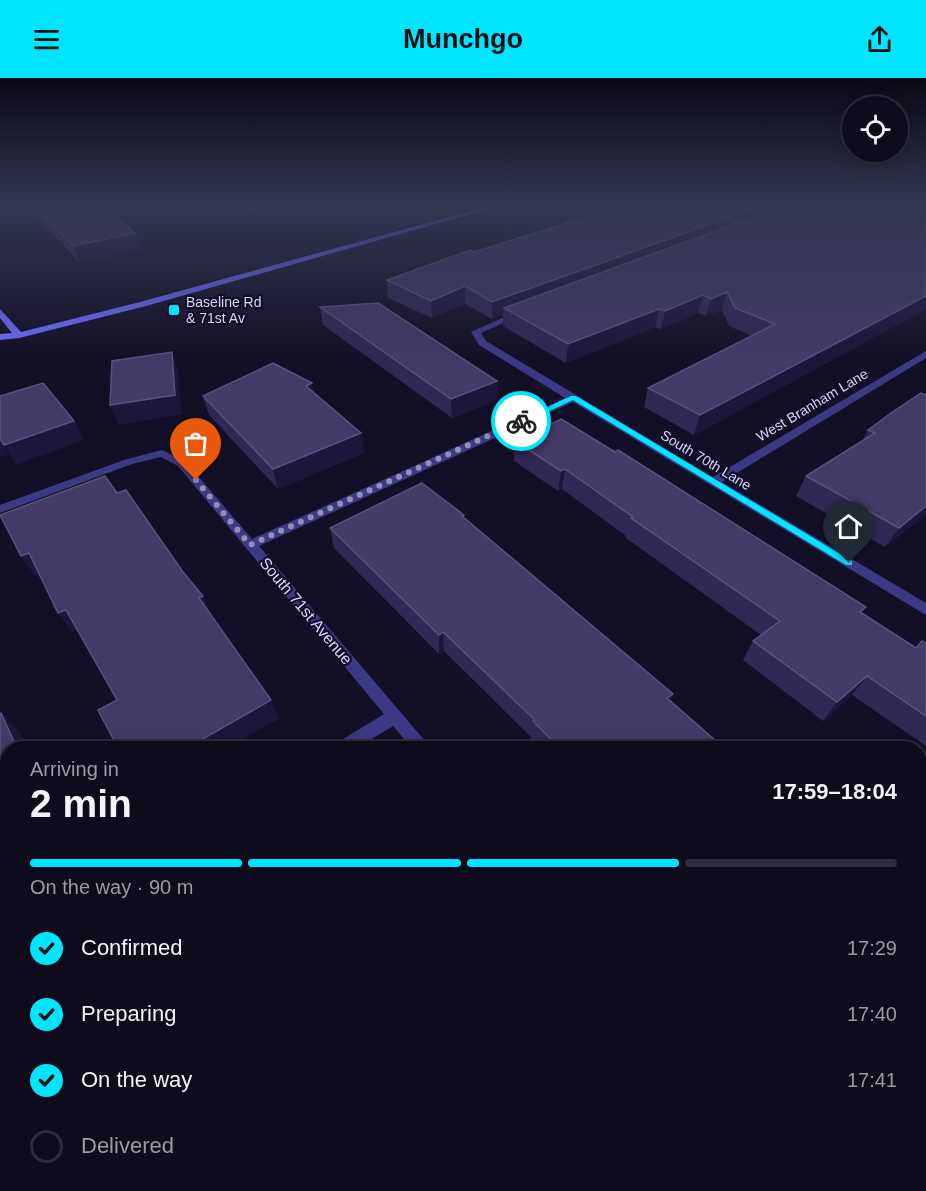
<!DOCTYPE html>
<meta charset="utf-8">
<style>
body{margin:0;font-family:Helvetica,sans-serif;background:#171425;color:#f1f3f6;height:100vh;display:flex;flex-direction:column;font-size:22px;white-space:nowrap}
*{box-sizing:border-box;margin:0}
p{font-size:20px;color:#9b9ba3}
.icon{flex:none;width:33px;height:33px;fill:none;stroke:currentColor;stroke-width:2;stroke-linecap:round;stroke-linejoin:round}
.map{position:relative;flex:1;overflow:hidden}
.side{position:absolute;left:0px;top:663px;width:927px;height:450px;display:flex;flex-direction:column;background:#0e0b1c;border-radius:24px 24px 0 0;box-shadow:0 3px 15px #0003,0 0 0 2px #2e2b3b}
.side>*{flex:none}
.buttons{position:absolute;left:842px;top:18px;display:grid;gap:12px}
.buttons a{display:grid;place-items:center;width:66px;height:66px;border-radius:50%;background:#0e0b1c;box-shadow:0 3px 15px #0003,0 0 0 2px #2e2b3b;font-size:30px}
.pin{position:absolute;display:grid;place-items:center;width:51px;height:51px;color:#fff;margin:-62px -26px;border-radius:50% 50% 50% 0;rotate:-45deg;box-shadow:0 0 6px #0007}
.pin .icon{rotate:45deg}
.courier{position:absolute;display:grid;place-items:center;width:60px;height:60px;margin:-30px;border:4px solid #00e5ff;border-radius:50%;background:#fff;color:#222;box-shadow:0 2px 8px #0007}
.head em{font-style:normal;font-weight:600}
.head div{display:flex;flex-direction:column-reverse}
.head{display:flex;align-items:center;justify-content:space-between;height:102px;padding:0 30px}
h1{font-size:39px;font-weight:600;line-height:45px}
.bar{display:grid;grid-template-columns:repeat(4,1fr);gap:9px 6px;align-content:center;height:72px;padding:0 30px}
.bar i{height:8px;border-radius:4px;background:#2e2b3b}
.bar .selected{background:#00e5ff}
.bar p{grid-column:span 4}
ol{padding:0 30px;list-style:none}
li{display:flex;align-items:center;gap:18px;height:66px}
li p{margin-inline-start:auto}
li .icon{padding:6px;border-radius:50%;background:#00e5ff;color:#111;stroke-width:4}
li:last-child{color:#9b9ba3}
li i{width:33px;height:33px;border:3px solid #2e2b3b;border-radius:50%}
header{display:flex;justify-content:space-between;align-items:center;height:78px;padding:0 30px;background:#00e5ff;color:#111;font-size:27px;font-weight:600}
.map>svg:first-child{display:block}
.lines{fill:none;stroke-linecap:round;stroke-linejoin:round}
.street{fill:#3d3a85;fill-rule:evenodd}
.secondary{fill:#6f6bff;fill-rule:evenodd}
.wall{fill:#312854}
.shaded-wall{fill:#1d163a}
.building{fill:#433a66;stroke:#5a527e;stroke-width:1.5}
.route{fill:#00e5ff}
.done{stroke:#948fb3;stroke-width:6;stroke-dasharray:0 10.8}
.poi-dot{fill:#00e5ff;stroke:#130f26;stroke-width:2}
.labels{text-anchor:middle;dominant-baseline:central;stroke-width:4.5;stroke-linejoin:round;paint-order:stroke}
.far-poi-label{font-size:14px;fill:#d9d4ff;stroke:#130f26;text-anchor:start}
.far-street-label{font-size:14px;fill:#d9d4ff;stroke:#130f26}
.street-label{font-size:16px;fill:#d9d4ff;stroke:#130f26}
</style>
<header><svg class="icon" aria-label="menu" viewBox="0 0 24 24"><path d="M4 6h16M4 12h16M4 18h16"/></svg>Munchgo<svg class="icon" aria-label="share" viewBox="0 0 24 24"><path d="M12 15V3M7 8l5-5 5 5M5 13v7h14v-7"/></svg></header>
<div class="map">
<svg width="926" height="1113" viewBox="0 0 926 1113">
<rect width="100%" height="100%" fill="#130f26"/>
<g class="lines">
<!-- street -->
<path class="street" d="M518,233l7,2 -44,20 5,8 227,136 213,-126v7l-204,124 204,121v12l-353,-213 -314,144 172,202h-19l-19,-22 -36,22h-22l2,-5 47,-29 -206,-248 -17,-9 -29,7 -132,49v-8l124,-45 38,-10 24,12 66,77 313,-141 -86,-53 -8,-13z
M8,871v23l-8,3v-23z
M794,1106h32l3,7h-32z"/>
<!-- secondary -->
<path class="secondary" d="M496,126h10l-360,102 -127,32 -19,2v-6l12,-1 -12,-15v-9l21,23 119,-30z"/>
</g>
<!-- wall -->
<path class="wall" d="M29,126h73l33,29 5,16 -60,14 -47,-50z
M242,126h67l1,2 -46,11z
M627,126h299v105l-232,126 -50,-28 4,-19 104,-52 -23,-10 -7,-16 -16,6 -8,-3 -37,16 -6,-2 -89,36 -63,-37v-11l-11,4 -27,-15 -33,14 -44,-20 -1,-18z
M320,229l177,74v19l-45,18 -129,-93z
M314,315l47,40 3,20 -86,36 -69,-74 -6,-19z
M925,317l1,120 -41,32 -89,-51 10,-20 56,-35 6,-11z
M515,363l347,172 54,35 10,-5v103l-74,-51 -29,26 -80,-61 10,-19 8,-6 -135,-97v-2l-64,-47 -4,2 -44,-30z
M464,437v3l209,176 -3,7 54,47h-185l-9,-9 1,-2 -87,-86 -5,3 -105,-106 -4,-20z
M375,1106l166,1 2,-1h89l5,7z"/>
<!-- shaded-wall -->
<path class="shaded-wall" d="M262,126h47l1,2 -46,11z
M768,126h38l-65,24 5,-16z
M733,138l-5,16 -224,76 -1,7 -11,4v-17z
M135,155l5,16 -60,14 -7,-17z
M465,208v18l-33,14 -1,-17z
M727,214l-5,18 -16,6 5,-17z
M703,217l-5,18 -37,16 4,-18z
M926,218v13l-232,126 6,-20z
M659,231l-4,18 -89,36 2,-19z
M172,274l6,19 4,43 -63,11 -9,-20z
M497,303v19l-45,18 -1,-19z
M312,305l4,19 -10,-16z
M74,343l10,19 -68,25 -12,-20z
M361,355l3,20 -86,36 -5,-20z
M0,362l9,14 -9,3z
M565,391l-3,20 -4,2 3,-20z
M926,428v9l-41,32 14,-19z
M29,475l13,19 -7,4 -14,-20z
M203,518l9,19 -5,3 -8,-20z
M66,532l13,19 -7,3 -14,-19z
M443,554l1,19 -5,3v-19z
M867,598l-15,19 -29,26 14,-19z
M673,616l-8,19 2,-15z
M271,622l8,19 -52,29h-40z
M1,635l18,18 8,17h-10z
M596,664l-2,6h-7z
M8,753v26l-2,1 -6,-4v-19z
M152,1106h18l-9,7h-18z"/>
<!-- building -->
<path class="building" d="M32,126h70l33,29 -62,13z
M627,126h70l36,12 -241,86 -27,-16 -34,15 -44,-21 83,-30 4,2z
M721,126h47l-22,8z
M790,126h136v92l-226,119 -52,-27 127,-64 -40,-16 -8,-16 -16,7 -8,-4 -38,16 -6,-2 -91,35 -64,-36z
M378,225l119,78 -46,18 -131,-92z
M172,274l3,43 -65,10 2,-44z
M273,285l39,20 -6,3 55,47 -88,36 -70,-73z
M43,305l31,38 -70,24 -4,-6v-43z
M921,315l4,2 1,-1v112l-27,22 -93,-52 69,-43 -7,-3 23,-17z
M561,341l54,33 3,-2 248,157 -6,5 56,36 6,-7 4,2v73l-59,-40 -30,26 -84,-61 27,-20 -149,-103 2,-1 -68,-48 -4,2 -46,-30z
M105,398l12,17 9,-3 57,82 20,24 -4,2 72,102 -84,48h-69l-20,-38 19,-10 -51,-90 -8,3 -29,-60 -8,3 -21,-41z
M422,405l42,32 -2,1 211,178 -6,4 57,50h-121l-7,-6 -9,6h-28l-26,-27 2,-1 -92,-88 -4,3 -109,-107z
M1,635l16,35h-9v83l-8,4v-121z
M920,810l6,5v59l-6,8z
M8,1048v58h144l-9,7h-143v-59z
M375,1106h165l3,4 5,-4h84l5,7h-257z"/>
<!-- sky -->
<linearGradient id="sky" x2="0" y2="1"><stop stop-color="#0a0815"/><stop offset="0.45" stop-color="#333752"/><stop offset="1" stop-color="#333752" stop-opacity="0"/></linearGradient>
<rect width="926" height="282" fill="url(#sky)"/>
<!-- route -->
<path class="route" d="M571,318h5l276,165v4h-6l-273,-165 -49,23 -6,-2z"/>
<g class="lines">
<!-- done -->
<path class="done" d="M196,402l54,65 271,-124"/>
</g>
<!-- markers -->
<rect class="poi-dot" x="168" y="226" width="12" height="12" rx="3"/>
<g class="labels">
<!-- far-poi labels -->
<g class="far-poi-label">
<text x="186" y="224">Baseline Rd<tspan x="186" dy="16">&amp; 71st Av</tspan></text>
</g>
<!-- far-street labels -->
<g class="far-street-label">
<text transform="translate(812 327) rotate(-31)">West Branham Lane</text>
<text transform="translate(706 382) rotate(31)">South 70th Lane</text>
</g>
<!-- street labels -->
<g class="street-label">
<text transform="translate(306 533) rotate(50)">South 71st Avenue</text>
</g>
</g>
</svg>
<div class="buttons">
<a><svg class="icon" aria-label="locate" viewBox="0 0 24 24"><circle cx="12" cy="12" r="6"/><path d="M12 2v4M12 18v4M2 12h4M18 12h4"/></svg></a>
</div>
<div class="pin" style="left:196px;top:402px;background:#ea580c"><svg class="icon" aria-label="bag" viewBox="0 0 24 24"><path d="M5 8h14l-1 12H6zM9 8a3 3 0 0 1 6 0"/></svg></div>
<div class="pin" style="left:849px;top:485px;background:#1f2937"><svg class="icon" aria-label="home" viewBox="0 0 24 24"><path d="M3 11l9-7 9 7M6 9v11h12V9"/></svg></div>
<div class="courier" style="left:521px;top:343px"><svg class="icon" aria-label="bike" viewBox="0 0 24 24"><circle cx="6" cy="16" r="4"/><circle cx="18" cy="16" r="4"/><path d="M6 16l4-8h5l3 8M10 8l3 8H6M13 5h3"/></svg></div>
<section class="side">
<div class="head"><div><h1>2 min</h1><p>Arriving in</p></div><em>17:59–18:04</em></div>
<div class="bar"><i class="selected"></i><i class="selected"></i><i class="selected"></i><i></i><p>On the way · 90 m</p></div>
<ol>
<li><svg class="icon" aria-label="check" viewBox="0 0 24 24"><path d="M5 12l5 5 9-10"/></svg>Confirmed<p>17:29</p></li>
<li><svg class="icon" aria-label="check" viewBox="0 0 24 24"><path d="M5 12l5 5 9-10"/></svg>Preparing<p>17:40</p></li>
<li><svg class="icon" aria-label="check" viewBox="0 0 24 24"><path d="M5 12l5 5 9-10"/></svg>On the way<p>17:41</p></li>
<li><i></i>Delivered</li>
</ol>
</section>
</div>
